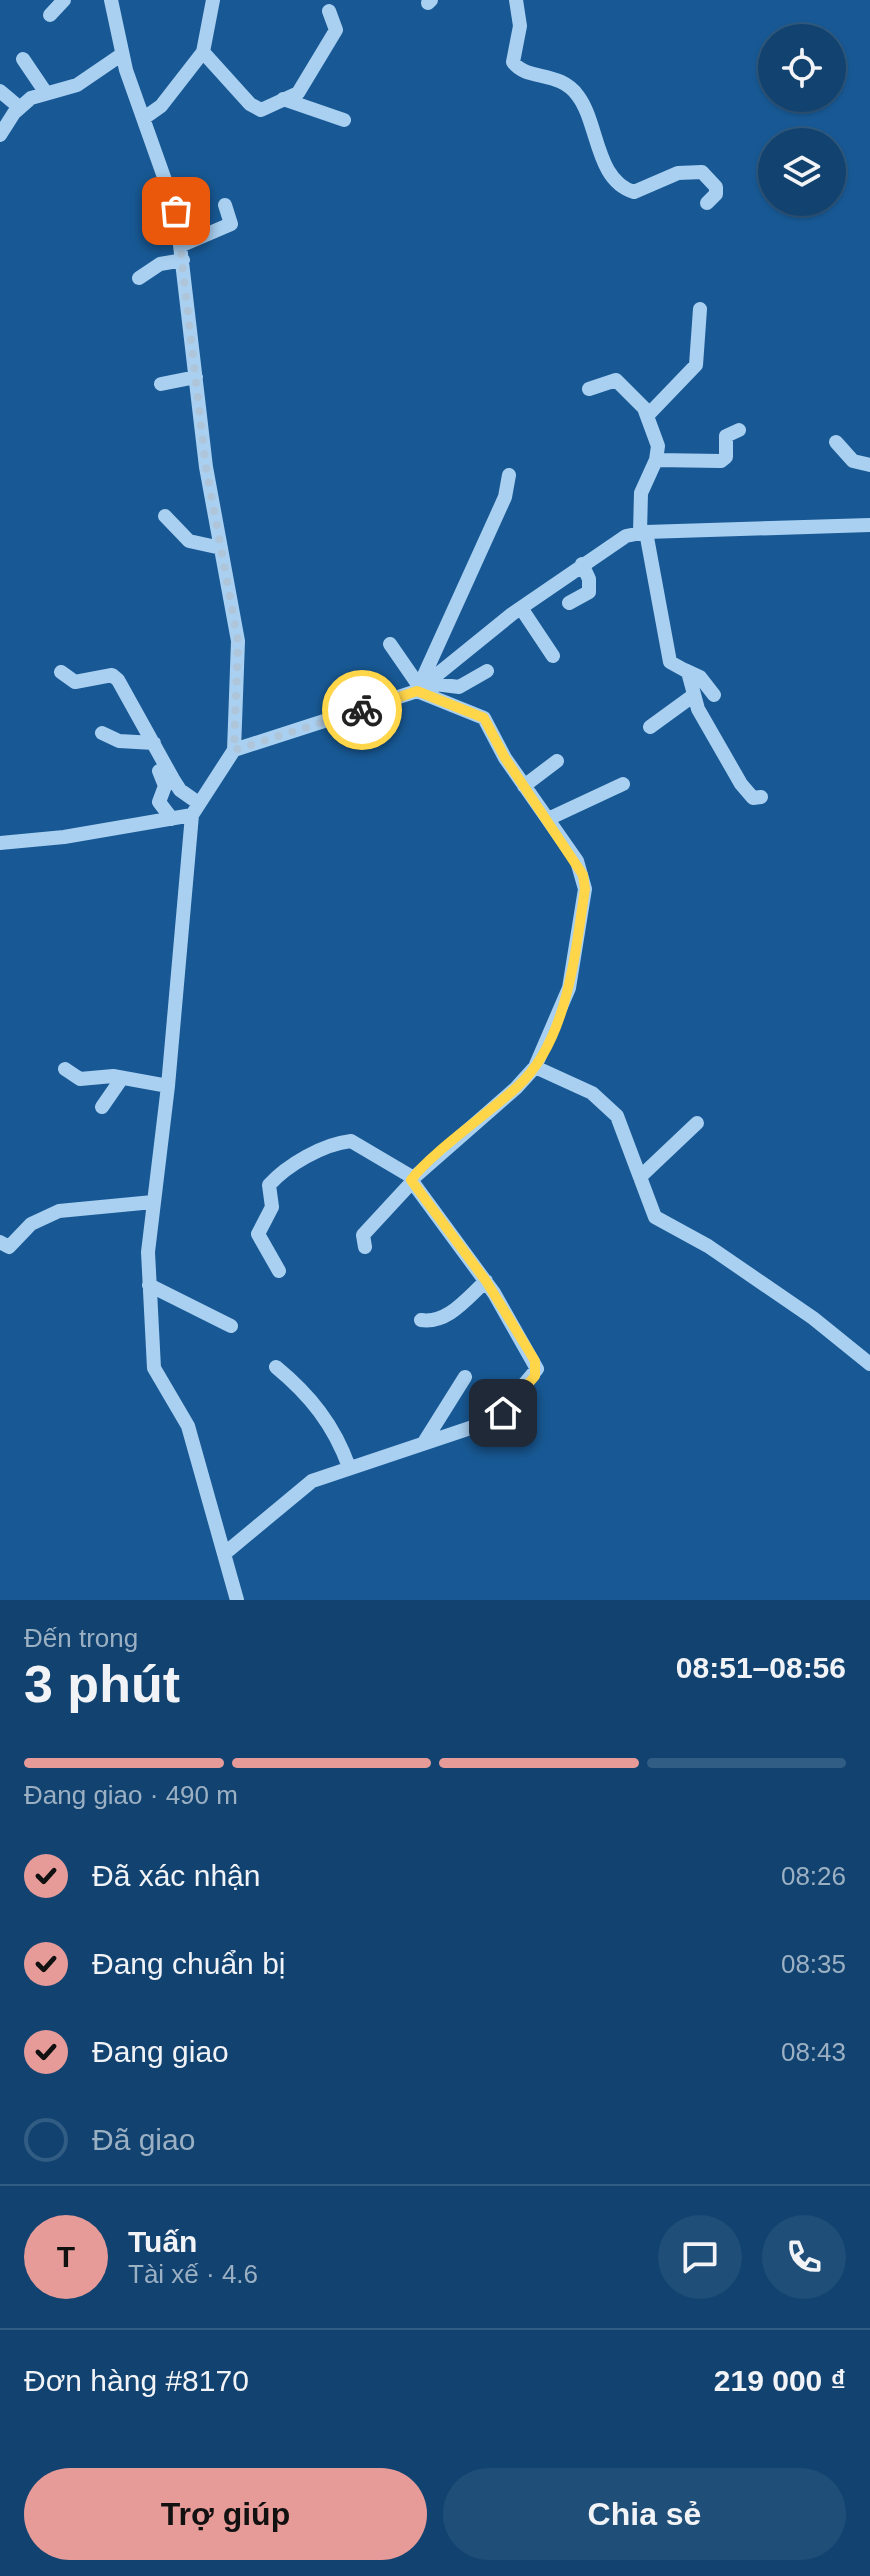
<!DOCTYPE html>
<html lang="vi">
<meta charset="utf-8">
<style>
body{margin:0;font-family:Helvetica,sans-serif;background:#1f4e78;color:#f1f3f6;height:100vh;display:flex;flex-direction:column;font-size:30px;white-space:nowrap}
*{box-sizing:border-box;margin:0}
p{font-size:26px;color:#9cb0c3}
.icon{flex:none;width:44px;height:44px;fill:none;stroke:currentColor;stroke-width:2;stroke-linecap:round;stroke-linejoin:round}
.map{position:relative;height:1600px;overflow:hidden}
.details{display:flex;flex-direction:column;background:#124370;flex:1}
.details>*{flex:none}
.buttons{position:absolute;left:758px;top:24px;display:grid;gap:16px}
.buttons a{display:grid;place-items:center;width:88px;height:88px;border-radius:50%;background:#124370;box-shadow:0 2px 6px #0004,0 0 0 2px #315c83;font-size:40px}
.pin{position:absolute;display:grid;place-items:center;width:68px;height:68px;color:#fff;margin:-34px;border-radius:16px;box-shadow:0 4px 12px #0006}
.courier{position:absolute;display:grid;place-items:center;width:80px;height:80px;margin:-40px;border:6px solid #ffd54a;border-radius:50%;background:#fff;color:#222;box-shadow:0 2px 10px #0007}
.head em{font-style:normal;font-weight:700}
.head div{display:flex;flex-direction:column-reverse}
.head{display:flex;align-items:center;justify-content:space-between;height:136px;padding:0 24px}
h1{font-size:52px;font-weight:700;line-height:60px}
.bar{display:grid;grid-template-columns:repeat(4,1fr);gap:12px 8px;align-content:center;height:96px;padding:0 24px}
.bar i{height:10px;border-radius:6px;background:#315c83}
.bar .active{background:#e69b98}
.bar p{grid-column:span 4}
.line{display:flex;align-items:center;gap:20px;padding:0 24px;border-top:2px solid #315c83}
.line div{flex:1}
.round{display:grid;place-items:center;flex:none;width:84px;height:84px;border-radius:42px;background:#1f4e78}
ol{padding:0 24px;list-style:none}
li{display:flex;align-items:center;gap:24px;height:88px}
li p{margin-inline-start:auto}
li .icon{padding:8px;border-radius:50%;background:#e69b98;color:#111;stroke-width:4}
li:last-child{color:#9cb0c3}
li i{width:44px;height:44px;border:4px solid #315c83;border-radius:50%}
.cta{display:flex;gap:16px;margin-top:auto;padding:16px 24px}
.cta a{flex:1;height:92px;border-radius:48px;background:#e69b98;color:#111;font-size:32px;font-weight:700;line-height:92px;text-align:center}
.cta a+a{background:#1f4e78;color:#f1f3f6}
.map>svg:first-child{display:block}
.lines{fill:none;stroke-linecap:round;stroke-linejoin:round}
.minor{stroke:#a9d0f1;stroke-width:14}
.done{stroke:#aec5da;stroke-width:8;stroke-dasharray:0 14.4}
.route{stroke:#ffd54a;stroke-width:10}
</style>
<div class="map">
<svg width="870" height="1600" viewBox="0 0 870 1600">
<rect width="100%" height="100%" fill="#185995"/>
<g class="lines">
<!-- minor -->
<path class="minor" d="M111,0l15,70 50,141 30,256 32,174 -4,109 -42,65 -24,271 -20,166 6,116 34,58 49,174
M516,0l4,26 -7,36c13,19 47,8 65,34 21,28 17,84 56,96l44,-19 24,-1 14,15v7l-9,9
M428,3l3,-3
M50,15l14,-15
M203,52l47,52 11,6 37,-17 38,-63 -7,-19
M23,59l23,34
M0,91l19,16
M283,99l61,21
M144,118l17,-12 42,-54 10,-52
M0,135l14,-22 17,-15 46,-13 44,-30
M182,245l49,-21 -6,-19
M139,278l21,-14 23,-4
M161,384l35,-7
M589,389l27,-9 28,28 14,38 -2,14 -15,33 -1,39
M648,415l48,-50 4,-56
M836,442l17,19 17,4
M656,460l65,1 5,-4v-21l13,-6
M165,516l24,25 32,7
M646,532l24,130 18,10 10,37 43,75 12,14 8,-1
M569,603l20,-11v-13l-7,-15
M521,608l32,48
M390,644l29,42
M685,670l15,7 14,18
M61,672l14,10 37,-7 6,5 55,99 7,11 17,12
M427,683l32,4 28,-16
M335,692l11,23
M650,727l44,-32
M102,733l17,8 35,2
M234,750l183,-59 95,-77 114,-78 20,-4 224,-7
M159,771l6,15 -6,16 13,17
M524,786l33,-25
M548,819l75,-35
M0,843l64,-6 128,-22
M535,1067l57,26 25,23 38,101 53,29 105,72 57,46
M65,1069l15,10 33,-3 55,10
M102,1107l20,-29
M640,1177l57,-54
M0,1242l9,5 22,-23 28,-13 94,-9
M365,1247l-2,-12 49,-53
M279,1271l-21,-37 14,-27 -3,-22c18,-20 54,-41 82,-44l61,36
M149,1285l82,41
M421,1320c27,4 46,-22 65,-39
M276,1367c34,28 58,58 73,100
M423,1444l42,-67
M224,1554l88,-73 182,-61 43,-51 -43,-76 -83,-113 105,-92 19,-21 34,-79 16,-99 -8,-28 -72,-103 -21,-40 -67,-27 88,-194 4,-22"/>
</g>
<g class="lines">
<!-- done -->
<path class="done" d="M176,211l30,256 32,174 -4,109 128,-40"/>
<!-- route -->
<path class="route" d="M362,710l55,-19 67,27 21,40 78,117 2,14c-10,64 -17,152 -68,198 -28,26 -85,65 -106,93l75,101 49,80v15l-32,37"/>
</g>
</svg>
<div class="buttons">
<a><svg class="icon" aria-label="locate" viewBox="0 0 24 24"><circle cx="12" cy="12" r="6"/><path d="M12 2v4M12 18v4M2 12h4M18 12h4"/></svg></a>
<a><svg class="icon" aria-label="layers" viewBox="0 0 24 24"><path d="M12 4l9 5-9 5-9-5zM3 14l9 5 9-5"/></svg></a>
</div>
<div class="pin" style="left:176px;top:211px;background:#ea580c"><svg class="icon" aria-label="bag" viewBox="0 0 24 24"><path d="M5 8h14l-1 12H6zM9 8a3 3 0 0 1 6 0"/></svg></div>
<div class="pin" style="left:503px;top:1413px;background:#1f2937"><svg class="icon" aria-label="home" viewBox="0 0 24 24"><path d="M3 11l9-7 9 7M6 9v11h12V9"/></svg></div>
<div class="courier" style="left:362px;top:710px"><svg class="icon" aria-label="bike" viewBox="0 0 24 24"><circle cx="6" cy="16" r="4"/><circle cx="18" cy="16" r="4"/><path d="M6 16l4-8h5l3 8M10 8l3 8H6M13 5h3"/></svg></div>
</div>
<section class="details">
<div class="head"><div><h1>3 phút</h1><p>Đến trong</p></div><em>08:51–08:56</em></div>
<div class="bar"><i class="active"></i><i class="active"></i><i class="active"></i><i></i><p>Đang giao · 490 m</p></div>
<ol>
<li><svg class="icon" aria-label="check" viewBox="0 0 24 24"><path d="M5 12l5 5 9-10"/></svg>Đã xác nhận<p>08:26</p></li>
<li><svg class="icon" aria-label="check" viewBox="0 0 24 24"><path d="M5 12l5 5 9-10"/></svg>Đang chuẩn bị<p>08:35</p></li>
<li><svg class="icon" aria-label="check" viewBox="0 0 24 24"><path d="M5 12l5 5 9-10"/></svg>Đang giao<p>08:43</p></li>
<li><i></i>Đã giao</li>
</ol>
<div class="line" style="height:144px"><b class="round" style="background:#e69b98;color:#111">T</b><div><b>Tuấn</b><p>Tài xế · 4.6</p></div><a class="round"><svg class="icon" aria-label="chat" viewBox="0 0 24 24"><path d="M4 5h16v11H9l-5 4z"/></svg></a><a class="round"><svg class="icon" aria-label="phone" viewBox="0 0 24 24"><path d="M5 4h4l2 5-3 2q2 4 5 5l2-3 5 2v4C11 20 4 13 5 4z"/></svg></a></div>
<div class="line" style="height:104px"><div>Đơn hàng #8170</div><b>219 000 ₫</b></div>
<div class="cta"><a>Trợ giúp</a><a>Chia sẻ</a></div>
</section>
